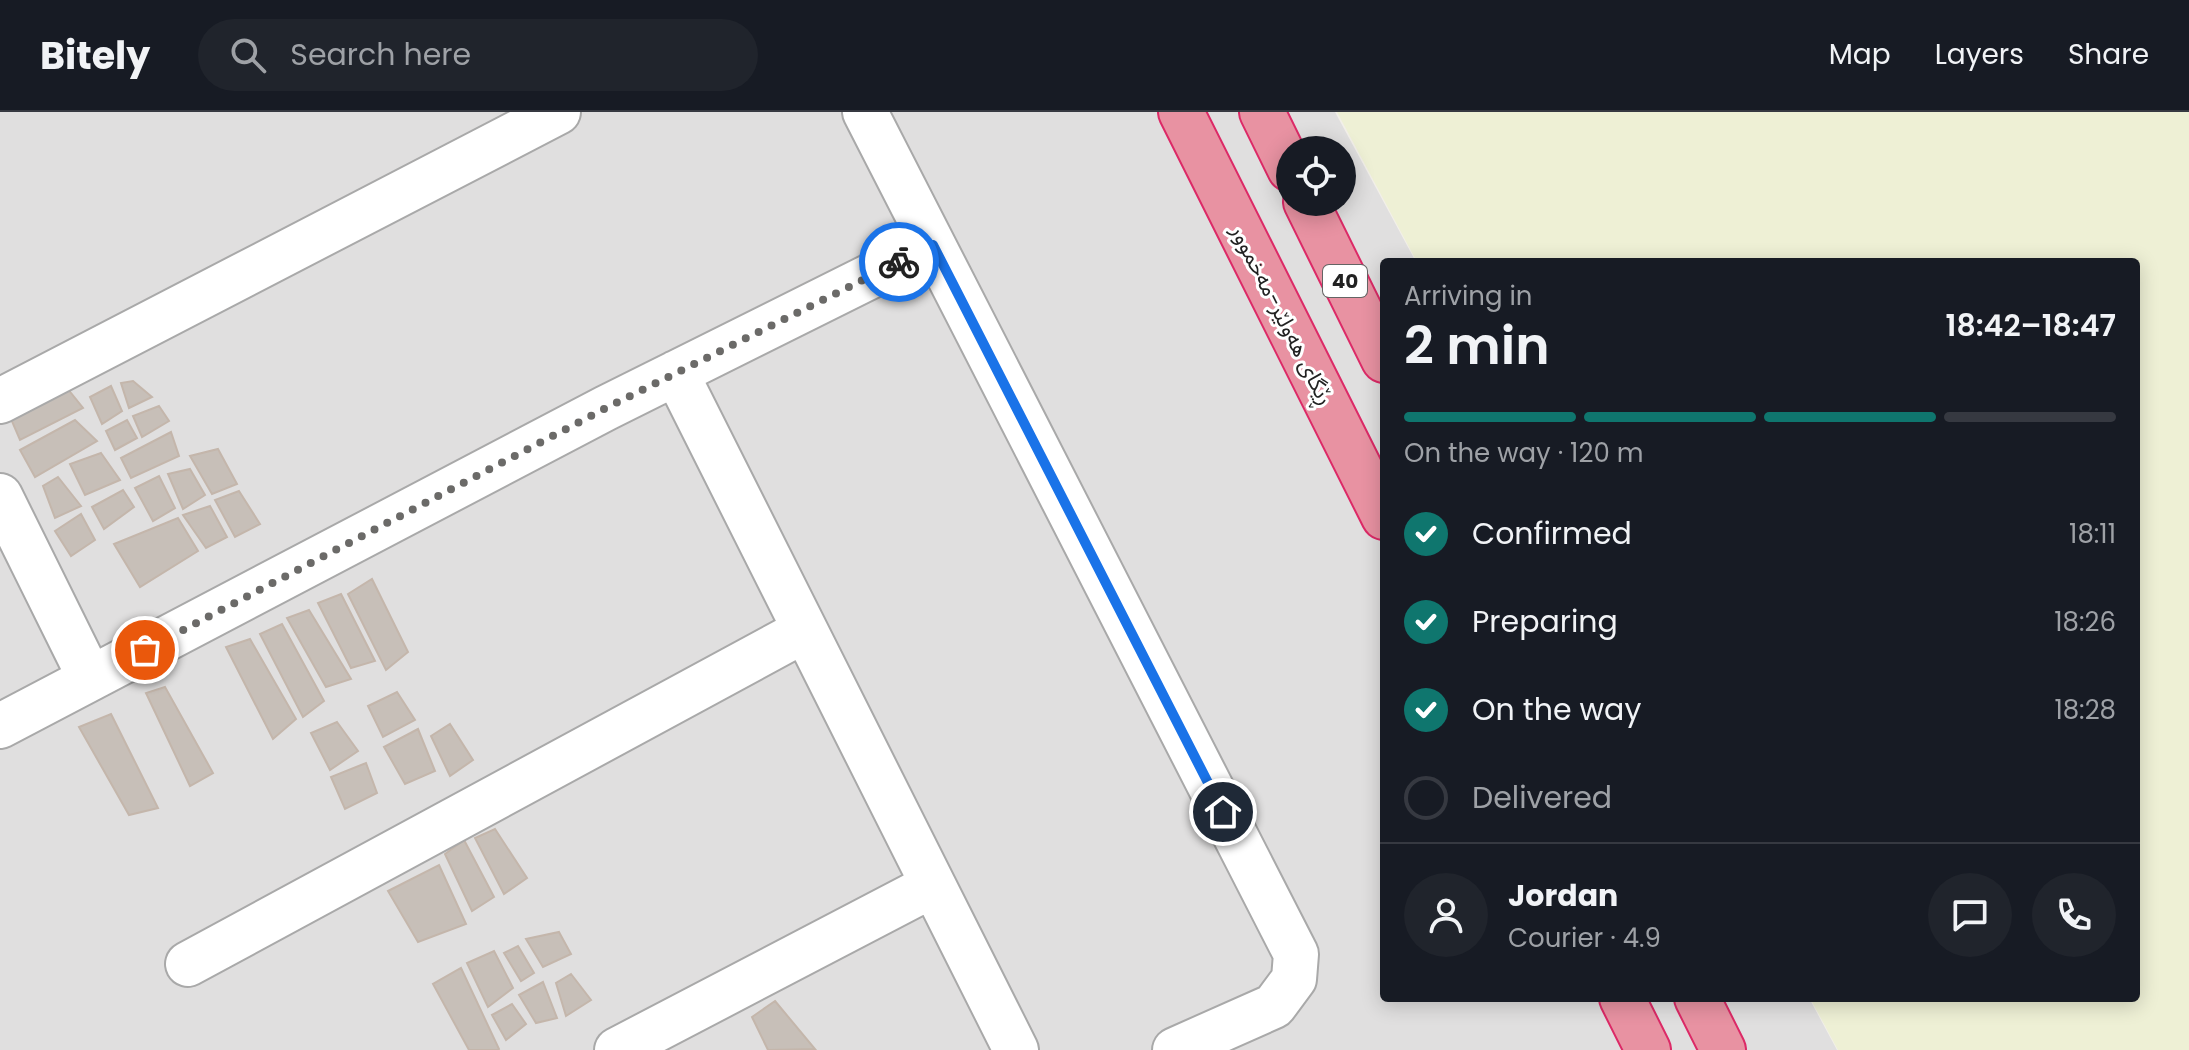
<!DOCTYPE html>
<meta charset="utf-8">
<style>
body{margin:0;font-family:Poppins,"Noto Sans Arabic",sans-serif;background:#20242c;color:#f1f3f6;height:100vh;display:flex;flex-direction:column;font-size:30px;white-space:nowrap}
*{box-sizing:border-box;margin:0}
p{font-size:26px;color:#9ea1a6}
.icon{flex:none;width:44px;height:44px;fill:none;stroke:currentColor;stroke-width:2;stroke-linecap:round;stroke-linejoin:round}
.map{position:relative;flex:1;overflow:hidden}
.drawer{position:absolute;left:1380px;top:146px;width:760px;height:744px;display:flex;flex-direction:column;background:#171b24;border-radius:8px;box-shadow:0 4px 20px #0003}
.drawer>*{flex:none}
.controls{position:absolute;left:1276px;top:24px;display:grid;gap:16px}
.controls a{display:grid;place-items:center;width:80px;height:80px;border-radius:50%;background:#171b24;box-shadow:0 4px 20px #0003;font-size:40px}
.pin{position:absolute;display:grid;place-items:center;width:68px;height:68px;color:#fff;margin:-34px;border:4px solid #fff;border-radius:50%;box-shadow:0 2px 8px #0007}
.courier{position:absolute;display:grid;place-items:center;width:80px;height:80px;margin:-40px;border:6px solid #1a73e8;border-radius:50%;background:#fff;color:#222;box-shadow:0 2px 10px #0007}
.headline em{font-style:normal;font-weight:600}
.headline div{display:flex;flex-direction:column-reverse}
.headline{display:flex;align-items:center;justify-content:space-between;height:136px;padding:0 24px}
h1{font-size:52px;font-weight:600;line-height:60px}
.bar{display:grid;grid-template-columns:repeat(4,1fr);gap:12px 8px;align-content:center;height:96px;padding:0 24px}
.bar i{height:10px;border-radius:6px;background:#363941}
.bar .on{background:#0f766e}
.bar p{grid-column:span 4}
.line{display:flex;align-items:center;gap:20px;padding:0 24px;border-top:2px solid #363941}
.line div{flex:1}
.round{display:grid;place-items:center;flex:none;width:84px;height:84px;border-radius:42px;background:#20242c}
ol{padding:0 24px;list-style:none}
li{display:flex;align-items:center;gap:24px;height:88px}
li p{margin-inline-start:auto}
li .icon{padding:8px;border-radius:50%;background:#0f766e;color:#fff;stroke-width:4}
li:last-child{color:#9ea1a6}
li i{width:44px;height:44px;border:4px solid #363941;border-radius:50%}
header{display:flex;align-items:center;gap:48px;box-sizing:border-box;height:112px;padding:0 40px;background:#171b24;border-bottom:2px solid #363941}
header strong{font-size:38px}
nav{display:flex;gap:44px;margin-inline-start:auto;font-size:28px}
.search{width:560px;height:72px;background:#20242c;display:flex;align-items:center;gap:20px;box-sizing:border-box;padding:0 28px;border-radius:44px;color:#9ea1a6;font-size:30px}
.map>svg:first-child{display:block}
.residential{fill:#e0dfdf;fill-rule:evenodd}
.farmland{fill:#eef0d5}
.building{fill:#c7bfb8;stroke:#c4b6ab;stroke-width:2}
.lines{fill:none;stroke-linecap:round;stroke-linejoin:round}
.minor-casing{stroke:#a9a9a9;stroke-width:48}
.highway-casing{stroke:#dc2a67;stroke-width:48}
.minor{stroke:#fff;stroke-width:44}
.highway{stroke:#e892a2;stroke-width:44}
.done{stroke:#6b6a68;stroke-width:8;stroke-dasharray:0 14.4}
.route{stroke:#1a73e8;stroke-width:10}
.labels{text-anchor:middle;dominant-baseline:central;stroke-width:6;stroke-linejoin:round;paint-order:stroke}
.shield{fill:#fff;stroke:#646464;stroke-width:2}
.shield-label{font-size:20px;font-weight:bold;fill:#222}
.street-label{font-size:22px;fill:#222;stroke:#fff}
</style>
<header>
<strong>Bitely</strong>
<div class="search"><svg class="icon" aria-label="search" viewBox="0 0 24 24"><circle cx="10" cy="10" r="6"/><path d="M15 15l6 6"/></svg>Search here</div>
<nav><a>Map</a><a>Layers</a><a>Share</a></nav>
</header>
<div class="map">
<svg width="2189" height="938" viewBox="0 0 2189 938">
<rect width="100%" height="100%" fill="#f2efe9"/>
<!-- residential -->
<path class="residential" d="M0,0h1335l81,150h-32v736h425l28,52h-1837zM1290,38h52v52h-52z"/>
<!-- farmland -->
<path class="farmland" d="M1337,0h852v938h-351l-28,-52h326v-736h-719z"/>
<!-- building -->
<path class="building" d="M133,269l19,16 -23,11 -8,-25z
M111,274l11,25 -20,13 -12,-27z
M67,276l16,20 -63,32 -9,-21z
M159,294l10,15 -27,16 -9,-21z
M75,308l22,21 -62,36 -15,-27z
M127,308l10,18 -22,12 -9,-19z
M171,320l8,24 -48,22 -10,-20z
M218,337l19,35 -25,10 -22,-38z
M101,341l19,27 -35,15 -15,-31z
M190,357l15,26 -22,14 -15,-35z
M159,364l16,32 -22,13 -18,-33z
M58,365l23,29 -26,12 -12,-32z
M123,378l11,17 -30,22 -12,-22z
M239,379l21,33 -25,13 -20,-37z
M210,394l17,31 -21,11 -23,-33z
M81,402l14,26 -24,16 -16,-25z
M178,406l20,33 -58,36 -26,-43z
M372,467l36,73 -22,18 -38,-76z
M341,482l34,67 -24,7 -33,-65z
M309,498l42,69 -25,8 -39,-69z
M282,512l42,77 -21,16 -43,-83z
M250,527l46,80 -23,20 -47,-92z
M165,575l48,86 -23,13 -44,-93z
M397,580l18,28 -32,17 -15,-31z
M111,602l47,94 -29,7 -50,-88z
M337,610l21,29 -28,19 -19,-37z
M450,612l23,36 -23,16 -19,-40z
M418,617l17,42 -30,13 -21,-37z
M366,651l11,30 -32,16 -14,-32z
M495,717l32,49 -23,16 -29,-56z
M464,728l30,57 -22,14 -27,-57z
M439,753l27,59 -48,18 -30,-51z
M559,820l12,22 -28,13 -17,-28z
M518,834l16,27 -13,8 -17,-28z
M494,839l19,37 -25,19 -21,-44z
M461,856l38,81 -1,1h-29l-36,-66z
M571,862l20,26 -25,16 -10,-33z
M543,870l14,36 -21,5 -17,-28z
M775,889l40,48 -47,1 -16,-33z
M512,892l14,20 -20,16 -14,-25z"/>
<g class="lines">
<!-- minor casing -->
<g class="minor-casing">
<path id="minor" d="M865,0l431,842 -2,25 -20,27 -99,44
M676,261l340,677
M0,289l558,-289
M0,384l90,182
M0,614l606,-318 327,-163
M188,852l617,-334
M617,938l316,-165"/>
</g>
<!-- highway casing -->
<g class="highway-casing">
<path id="highway" d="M1181,0l203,405
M1262,0l28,57
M1306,90l78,158
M1622,886l26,52
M1697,886l26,52"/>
</g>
<!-- minor -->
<use href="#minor" class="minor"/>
<!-- highway -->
<use href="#highway" class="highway"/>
</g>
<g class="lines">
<!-- done -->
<path class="done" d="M145,538l461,-242 293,-146"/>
<!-- route -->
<path class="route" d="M899,150l34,-17 290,567"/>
</g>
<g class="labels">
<!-- shield labels -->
<rect class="shield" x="1323" y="153" width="44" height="32" rx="6"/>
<g class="shield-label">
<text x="1345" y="169">40</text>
</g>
<!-- street labels -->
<g class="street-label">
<text transform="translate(1282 203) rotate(63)">ڕێگای هەولێر-مەخموور</text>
</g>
</g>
</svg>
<div class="controls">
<a><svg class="icon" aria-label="locate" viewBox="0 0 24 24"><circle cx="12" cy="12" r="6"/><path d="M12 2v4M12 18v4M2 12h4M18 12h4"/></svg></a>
</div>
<div class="pin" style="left:145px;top:538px;background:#ea580c"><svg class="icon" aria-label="bag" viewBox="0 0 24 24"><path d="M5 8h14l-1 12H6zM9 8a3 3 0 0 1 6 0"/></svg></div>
<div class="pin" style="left:1223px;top:700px;background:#1f2937"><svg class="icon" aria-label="home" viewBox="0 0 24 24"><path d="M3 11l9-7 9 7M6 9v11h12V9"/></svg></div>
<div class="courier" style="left:899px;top:150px"><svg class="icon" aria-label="bike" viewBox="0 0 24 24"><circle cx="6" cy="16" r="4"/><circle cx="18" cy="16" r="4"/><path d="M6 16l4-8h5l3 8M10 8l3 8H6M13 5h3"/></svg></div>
<section class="drawer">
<div class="headline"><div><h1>2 min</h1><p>Arriving in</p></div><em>18:42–18:47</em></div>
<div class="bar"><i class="on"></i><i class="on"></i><i class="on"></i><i></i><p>On the way · 120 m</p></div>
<ol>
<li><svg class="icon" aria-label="check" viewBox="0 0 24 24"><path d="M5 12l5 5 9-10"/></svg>Confirmed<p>18:11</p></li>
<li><svg class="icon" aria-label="check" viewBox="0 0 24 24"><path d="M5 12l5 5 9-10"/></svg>Preparing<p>18:26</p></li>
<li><svg class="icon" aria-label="check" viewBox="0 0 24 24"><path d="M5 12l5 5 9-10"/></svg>On the way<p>18:28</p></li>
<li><i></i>Delivered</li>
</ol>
<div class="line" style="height:144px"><a class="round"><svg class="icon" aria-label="person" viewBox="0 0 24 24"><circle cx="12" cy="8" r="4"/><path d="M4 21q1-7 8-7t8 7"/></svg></a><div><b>Jordan</b><p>Courier · 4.9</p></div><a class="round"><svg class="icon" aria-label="chat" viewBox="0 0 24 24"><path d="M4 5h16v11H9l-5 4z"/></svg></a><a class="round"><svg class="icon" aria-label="phone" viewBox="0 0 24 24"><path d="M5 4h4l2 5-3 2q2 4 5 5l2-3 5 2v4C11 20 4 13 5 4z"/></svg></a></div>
</section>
</div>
